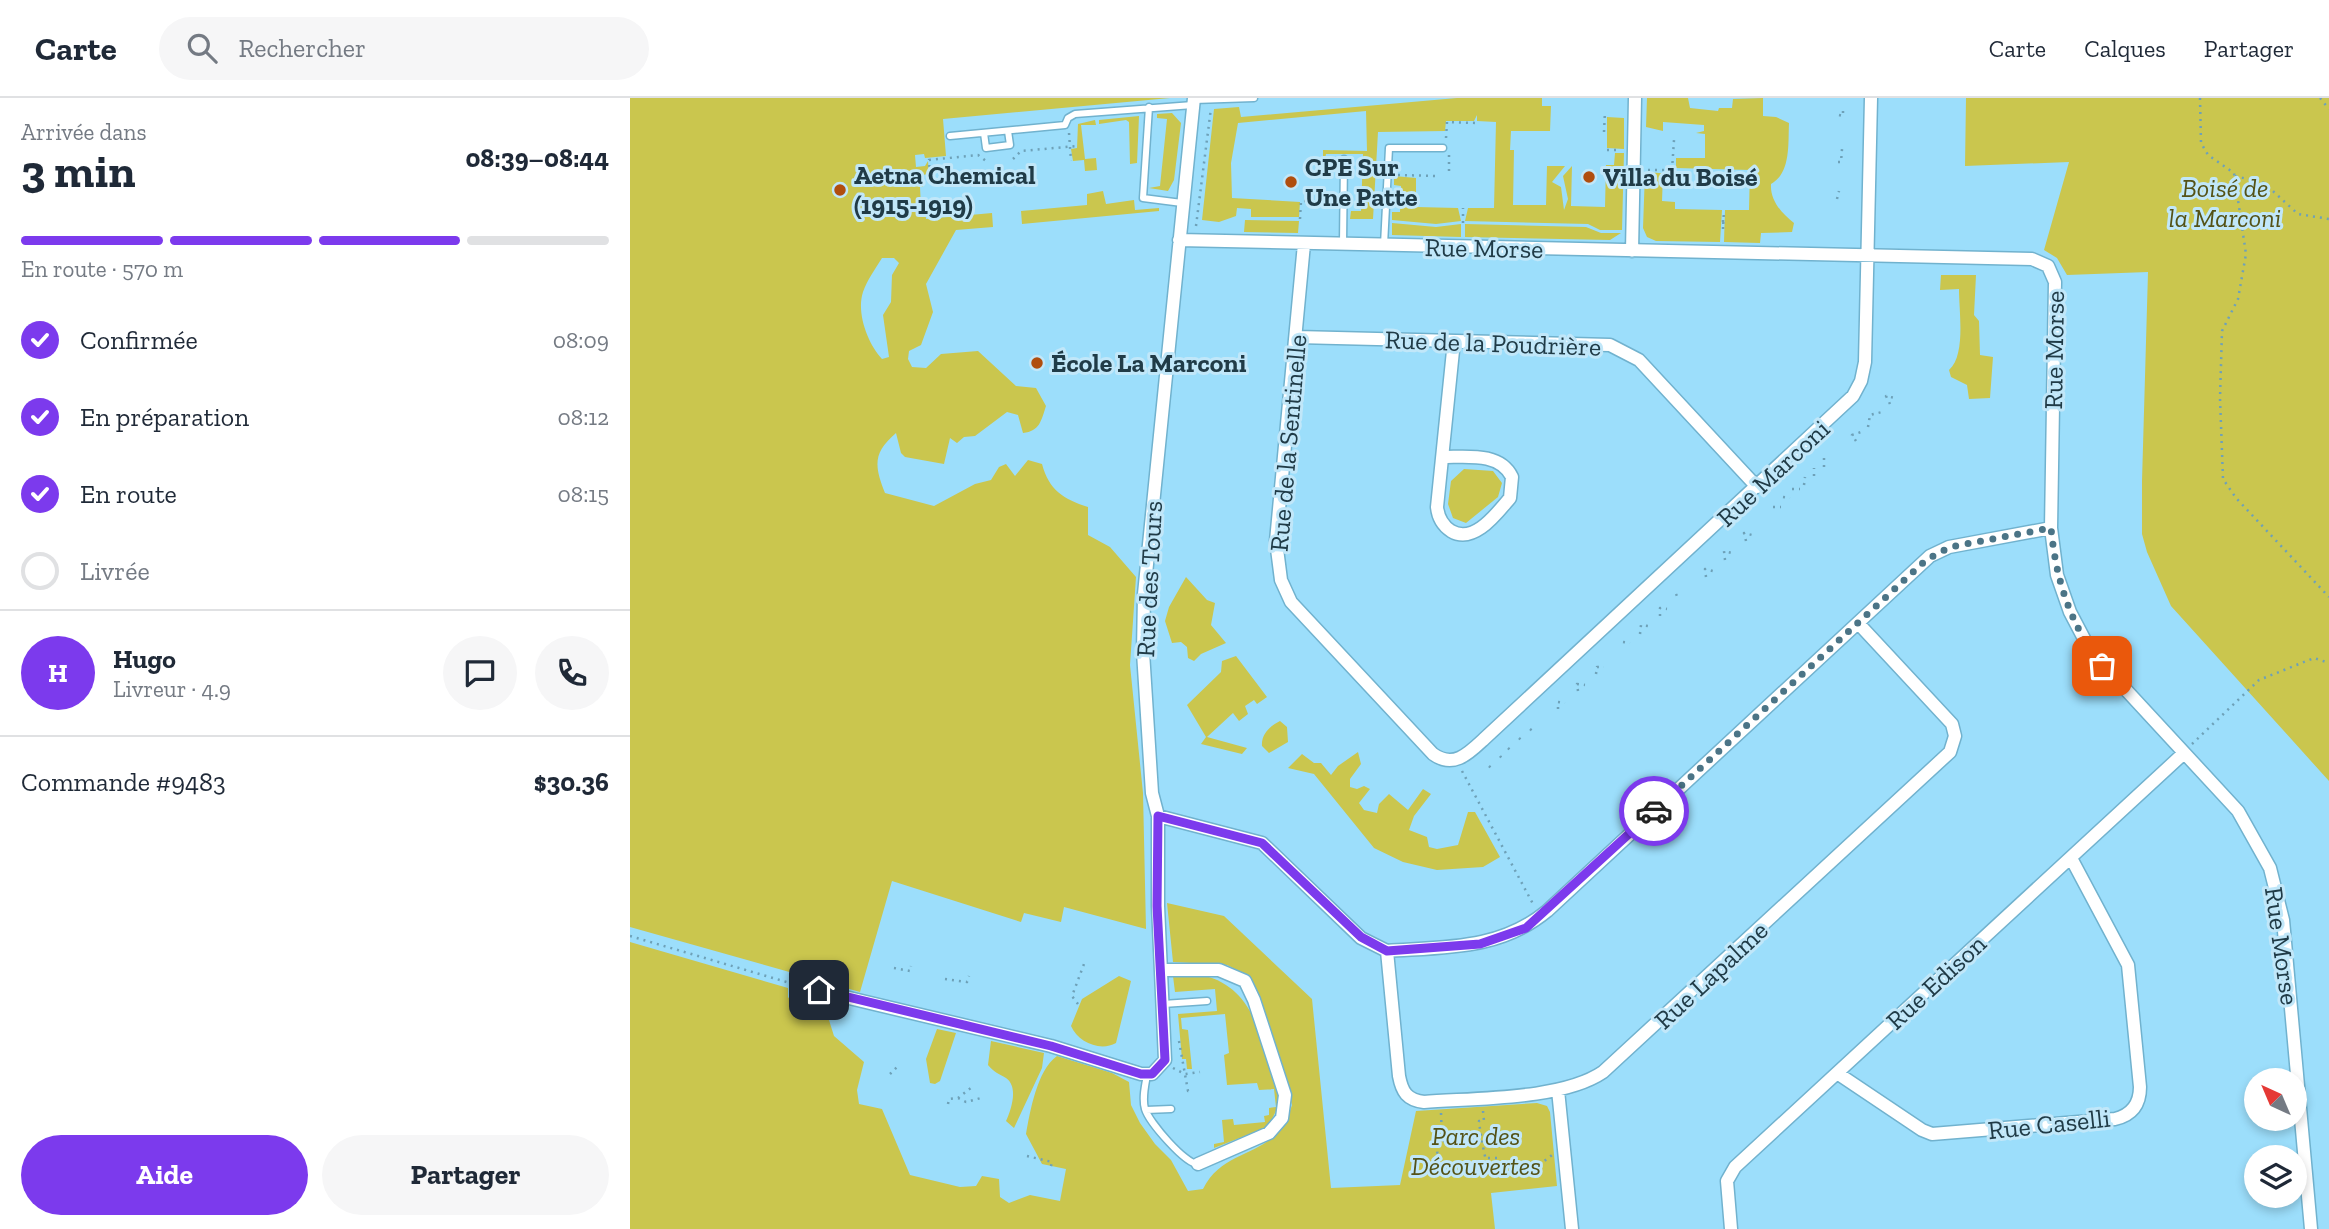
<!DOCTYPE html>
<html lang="fr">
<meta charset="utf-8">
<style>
body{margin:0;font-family:"Zilla Slab",serif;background:#f6f6f7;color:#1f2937;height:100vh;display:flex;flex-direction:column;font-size:26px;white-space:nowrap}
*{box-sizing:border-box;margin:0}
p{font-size:23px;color:#747a83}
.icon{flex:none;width:38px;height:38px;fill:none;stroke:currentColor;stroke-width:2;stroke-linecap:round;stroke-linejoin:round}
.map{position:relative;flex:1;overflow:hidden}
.details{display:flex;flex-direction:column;background:#fff;width:630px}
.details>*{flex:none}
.needle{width:46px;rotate:316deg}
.tools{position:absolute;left:1614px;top:970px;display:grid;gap:14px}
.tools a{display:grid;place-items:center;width:63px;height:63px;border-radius:50%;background:#fff;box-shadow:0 4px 10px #0003;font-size:35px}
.pin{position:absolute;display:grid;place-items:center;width:60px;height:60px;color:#fff;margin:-30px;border-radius:14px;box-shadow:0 4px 10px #0006}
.courier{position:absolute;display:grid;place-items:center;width:70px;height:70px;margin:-35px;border:5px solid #7c3aed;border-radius:50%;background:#fff;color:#222;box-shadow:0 2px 9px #0007}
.headline em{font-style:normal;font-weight:700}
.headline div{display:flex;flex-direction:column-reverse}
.headline{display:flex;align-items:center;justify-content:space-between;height:119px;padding:0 21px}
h1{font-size:46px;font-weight:700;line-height:52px}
.bar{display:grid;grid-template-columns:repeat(4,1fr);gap:10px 7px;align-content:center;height:84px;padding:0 21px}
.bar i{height:9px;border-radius:5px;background:#e0e1e3}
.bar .selected{background:#7c3aed}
.bar p{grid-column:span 4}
.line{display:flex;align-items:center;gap:18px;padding:0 21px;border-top:2px solid #e0e1e3}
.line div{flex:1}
.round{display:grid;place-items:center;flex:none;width:74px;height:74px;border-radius:37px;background:#f6f6f7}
ol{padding:0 21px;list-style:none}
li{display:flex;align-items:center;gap:21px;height:77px}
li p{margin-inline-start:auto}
li .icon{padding:7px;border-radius:50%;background:#7c3aed;color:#fff;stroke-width:4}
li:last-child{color:#747a83}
li i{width:38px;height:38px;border:4px solid #e0e1e3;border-radius:50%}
.primary-button{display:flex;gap:14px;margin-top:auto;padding:14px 21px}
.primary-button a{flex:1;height:80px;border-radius:42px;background:#7c3aed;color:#fff;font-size:28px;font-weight:700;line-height:80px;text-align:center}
.primary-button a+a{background:#f6f6f7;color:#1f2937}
header{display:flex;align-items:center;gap:42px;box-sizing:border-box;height:98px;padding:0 35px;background:#fff;border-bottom:2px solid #e0e1e3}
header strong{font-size:33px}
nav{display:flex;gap:38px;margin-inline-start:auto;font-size:24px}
.search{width:490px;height:63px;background:#f6f6f7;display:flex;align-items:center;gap:18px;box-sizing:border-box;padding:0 24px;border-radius:38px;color:#747a83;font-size:26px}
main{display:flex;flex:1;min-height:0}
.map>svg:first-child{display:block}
.green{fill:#cac64e;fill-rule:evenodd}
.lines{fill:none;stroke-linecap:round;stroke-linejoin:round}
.service-casing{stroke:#71b2ce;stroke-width:9}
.minor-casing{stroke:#71b2ce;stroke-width:15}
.path{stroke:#6ea1b8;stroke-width:2.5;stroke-dasharray:2 5;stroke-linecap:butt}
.service{stroke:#fff;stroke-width:6}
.minor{stroke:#fff;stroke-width:12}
.done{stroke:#4b7486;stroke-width:7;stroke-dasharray:0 12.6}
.route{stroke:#7c3aed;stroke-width:9}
.poi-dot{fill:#b04e0e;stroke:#c1e7f9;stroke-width:2.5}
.labels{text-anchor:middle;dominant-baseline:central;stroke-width:6;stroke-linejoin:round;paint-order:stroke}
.poi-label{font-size:26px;font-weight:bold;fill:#203b47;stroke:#c1e7f9;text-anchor:start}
.park-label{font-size:26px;font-style:italic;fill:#545216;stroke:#c1e7f9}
.street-label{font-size:26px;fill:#203b47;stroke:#c1e7f9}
</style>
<header>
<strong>Carte</strong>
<div class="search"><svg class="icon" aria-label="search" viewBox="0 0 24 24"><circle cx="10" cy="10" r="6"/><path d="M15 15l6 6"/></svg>Rechercher</div>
<nav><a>Carte</a><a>Calques</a><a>Partager</a></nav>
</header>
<main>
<section class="details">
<div class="headline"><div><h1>3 min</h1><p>Arrivée dans</p></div><em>08:39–08:44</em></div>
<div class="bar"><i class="selected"></i><i class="selected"></i><i class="selected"></i><i></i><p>En route · 570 m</p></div>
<ol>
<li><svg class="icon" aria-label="check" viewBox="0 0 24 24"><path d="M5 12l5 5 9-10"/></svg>Confirmée<p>08:09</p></li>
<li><svg class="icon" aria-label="check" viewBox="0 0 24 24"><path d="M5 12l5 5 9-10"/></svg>En préparation<p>08:12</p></li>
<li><svg class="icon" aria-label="check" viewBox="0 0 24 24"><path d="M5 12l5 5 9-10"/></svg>En route<p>08:15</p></li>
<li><i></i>Livrée</li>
</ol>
<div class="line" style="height:126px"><b class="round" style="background:#7c3aed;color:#fff">H</b><div><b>Hugo</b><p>Livreur · 4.9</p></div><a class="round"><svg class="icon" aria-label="chat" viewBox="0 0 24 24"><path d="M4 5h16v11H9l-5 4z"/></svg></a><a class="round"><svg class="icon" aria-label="phone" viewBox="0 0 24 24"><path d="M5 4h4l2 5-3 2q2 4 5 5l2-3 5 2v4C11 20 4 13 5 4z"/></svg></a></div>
<div class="line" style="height:91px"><div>Commande #9483</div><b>$30.36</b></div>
<div class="primary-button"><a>Aide</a><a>Partager</a></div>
</section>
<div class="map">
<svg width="1699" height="1131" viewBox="0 0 1699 1131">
<rect width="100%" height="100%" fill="#9cdefb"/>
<!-- green -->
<path class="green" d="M0,0h540l-227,21 3,37 -21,2 -1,-4 -9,1 1,12 9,-1 3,-5 1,13 -7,1 1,12h-3l1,20h4l1,12 66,-6 1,14 -37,3 -30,54 7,28 -12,33 -12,6 -1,8 4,8 14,1 15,-14 37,-3 38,35 20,2 10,18c-5,15 -6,25 -23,27l-5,-18 -11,-3 -32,24 -11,1 -7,6 -7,-5 -6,26 -39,-7 -4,-4 -5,-20c-23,20 -22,32 -11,60l49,13 41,-22 16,-4 8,-13 7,-3 9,12 13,-16 14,4c7,26 21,35 46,43v28l22,12 26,30 -6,88 13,128 3,136 -82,-22 -3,15 -37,-9 -3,9 -129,-41 -32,111 -230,-65zM252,160h12l5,5 -7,12 -1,27 -8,13 6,42 -7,2c-14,-15 -26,-46 -19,-67 4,-12 13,-24 19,-34z
M827,0h85v8h9l-1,25h-39l-1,19h4l-1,55h33l1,-39h18l-13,16 9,5 3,23 4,-11 -5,-23 9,-10 -1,40 34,1 1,-42h8l1,-12h9l-2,77h-22l-12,-6 -123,-3 3,-13h26l2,-86 -19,-1v-6l-3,6h-28l-1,10 -67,1 -5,87h-23l1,-8h10l2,-57h-37l-3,13v-17l44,1 -1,-40 -128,12 -7,40 1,35 68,4 -1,15h-48v-8l-14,-1 -1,8 -17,6 -17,-2 12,-111 25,-2 2,10z
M1017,0h41l2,10 28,3 1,-3h13l1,-9 30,-1v18l13,1 13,6c-1,21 2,50 -18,61 -1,16 10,29 23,39l-2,9 -31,1 -1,10 -36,-1 1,-32h24l1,-40 -74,-2v-10h29v-24l-9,-1 8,-2v-6l-41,-3v9l-17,-4z
M1336,0h363v683l-158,-175 -24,-54 -5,-18v-53l6,-209 -81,3 -10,-17 -13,-8 25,-88 -104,4z
M542,15l9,10 -7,57 -6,11 -19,-3 11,-2 7,-67 -10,-1v-4z
M509,18l-2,47 -7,1 -1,-42 -3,-2 -27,4v-4z
M977,19l17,1v31l-17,-1z
M465,22l1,5h-15l4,34 11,-1 1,12 -12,1 -1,-11 -11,1 -2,-12 6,-1 1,-24z
M1015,74l28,2h-10l-1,27 13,1v7l47,1 -2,32 -64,-1 -9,-4 -4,-9z
M764,78l22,2v29l42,1 3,13 -25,3 -44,-4v-8h8l1,-26 -7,-1z
M473,93l3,13 28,-4 1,10 24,-2v3l-137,13 -1,-13 66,-6v-11z
M615,122l54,1 -1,12 -54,-1z
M762,125l44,4 25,-3v13l-69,-2z
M835,126l121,3 15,6h20l-11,7 -145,-3z
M1311,177h35l-2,40 5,6 1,34 13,2 -3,41 -21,1 -2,-14 -16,-8 -2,-7c17,-15 10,-58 10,-81l-19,1z
M834,371l29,2 9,12 -4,14 -32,26 -13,-5 -5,-14 3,-23z
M556,479l21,23 8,3 -4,22 15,18 -25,11 -7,7 -6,-3 -1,-11 -6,-5 -9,1 -7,-22 4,-14z
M606,558l31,41 -10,7 -3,-4 -9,6 3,8 -9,7 -6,-8 -26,24 40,11 -5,6 -41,-10 5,-7 -19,-32 34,-33 1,-11z
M650,623l7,6 1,15 -19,11 -7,-7c-1,-12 8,-20 18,-25z
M728,654l3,12 -11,15v8l7,2 7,-3 6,3 -11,14 5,7 13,3 2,-9 10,-10 19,16 15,-21 8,5 -17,22 -5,14 18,7 2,10 8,2 21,-4 10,-33h7l25,45 -17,10 -46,3 -34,-8 -29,-14 -60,-74 -26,-6 14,-14 12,9h7l10,12 7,-9z
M537,805l57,13 88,83 19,189 69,-3 16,-74 121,-8 10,3 3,6 7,74 -66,7 4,36h-865v-287l158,46v9l13,17 27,3 6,19 30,26 -7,28 2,14 23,5 28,66 50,12 16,-1 6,-10 17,3 1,18 9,6 21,-8 30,6 6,-32 -24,-5 -16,-30c4,-22 11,-64 31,-78l55,17 17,9 2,23 9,18 15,21 16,16 17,31 15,-2c23,-46 72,-27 89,-84l-30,-101 -13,-28 -22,-11 -54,-3z
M570,877c59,10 66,79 80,128l-12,24 -54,21v-4l10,-2 -2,-22 11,-1 1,6 31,-3 -1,-6 5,-1v-7l7,-1 -2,-18 -15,1 -2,-7 -30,2 -3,-30 5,-2 -4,-39 -44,4 1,11 6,1 4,39h-5l-1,-10h-4l-4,-45 39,-3 -2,-22 -40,3 -2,-16z
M489,878l12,5 -15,62c-16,9 -38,-1 -45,-17l11,-27z
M307,931l19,4 -16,48 -5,3 -5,-1 -4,-24z
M361,943l53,12 -2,15 -28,60 -8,-7c5,-11 13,-34 0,-43 -7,-4 -12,-6 -18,-13z"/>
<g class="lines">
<!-- service casing -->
<g class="service-casing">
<path id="service" d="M564,2l60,-2
M519,9l-6,91 39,5
M354,35l2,15 24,-3 -2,-14
M320,38l115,-11 3,-7 7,-4 118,-9
M713,145l1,-84
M754,147l5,-97h54
M533,906l44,-3
M517,977c-2,11 -5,23 -2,34 4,13 41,56 53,55
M516,1012l25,-1"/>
</g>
<!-- minor casing -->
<g class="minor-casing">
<path id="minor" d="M549,142l853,19 16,7 7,16 -4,246 6,47 13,37 21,40 147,159 32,57 13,52 28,309
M674,146l-28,297 5,39 10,22 142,152c21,15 36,-1 51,-15l369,-343 8,-15 4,-19 6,-264
M1002,153l3,-153
M667,239l313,8 29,15 118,127
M813,359c24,0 57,-5 69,20l-2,21c-13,15 -36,47 -59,33 -9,-6 -13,-14 -14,-24l17,-166
M528,718l104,27 99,95 26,13c58,-4 113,-1 160,-40l383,-355 19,-9 102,-19
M757,853l12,125c3,16 8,24 25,26 50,-4 138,-2 179,-30l347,-320 5,-16 -3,-12 -94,-101
M531,872h58l26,11 9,19 31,95 -3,23 -13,15 -71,31
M173,889l248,59 90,28h11l13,-14 -7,-154v-90l-6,-23 -9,-141 1,-58 50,-496
M1207,975l85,57 10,4 183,-15c17,-4 25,-15 25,-32l-12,-122 -57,-107
M928,992l14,139
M1101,1131l-4,-48 8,-14 449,-414"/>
</g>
<!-- path -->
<path class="path" d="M1570,0l1,45 7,12 26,18 12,81 -8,45 -16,32 -2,67 3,81 13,19 93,99
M1690,0l9,11
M1209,17l4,1v-10
M974,34l1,-21
M439,35l2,28
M816,40l1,-16 30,1
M977,52h13
M819,57v17
M383,61l8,-8 56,-5
M1208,64h3l1,-13
M1018,72h24l3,4
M1042,72l2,-30
M300,76l-1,-14 49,-5 8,6
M768,77l38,1
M1605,78l29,7 34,31 31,5
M1207,101l2,-8
M670,121l1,-18h25
M1093,122v9l1,-19
M833,125v-15
M566,128l15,-118
M1260,306l-4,-8 9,2
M1238,329l2,-12 12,-3
M1226,343l-4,-6 12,-4
M1194,369v-9
M1184,378v-8
M1174,387l1,-8
M1162,391h8
M1153,399l7,1
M1143,409h8
M1116,443l-2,-8 8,2
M1095,462l-1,-9 8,2
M1076,479l-1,-8 8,2
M1046,496l2,4
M1030,518v-8l7,1
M1010,536l1,-9 7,1
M993,544l7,1
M966,576l1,-7h7
M948,593l-1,-7 8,1
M928,611v-7l7,1
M900,631l4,3
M889,640l4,4
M1562,646l67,-64 55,-22 15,5
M878,650l4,4
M870,658l3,4
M859,668l4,4
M832,673l71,133
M0,838l160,47
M264,870l16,3 1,-5
M315,881l22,3 2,-6
M448,906l-6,-8 12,-32
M549,943l9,50 5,-1
M543,970l12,6 15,-2
M260,976l9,-9
M328,1000l8,4 15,-4
M318,1006l1,-5 9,-1 14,-11
M853,1013l1,10h-5c1,11 7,45 11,52l44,-4 18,-14
M811,1015l1,26 3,3 36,-2
M812,1041l-5,8 1,18h14
M397,1058l25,6 -2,8
M858,1060h11"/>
<!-- service -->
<use href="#service" class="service"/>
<!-- minor -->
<use href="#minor" class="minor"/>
</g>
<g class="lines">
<!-- done -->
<path class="done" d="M1024,713l272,-251 24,-13 101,-19c5,52 19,96 51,138"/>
<!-- route -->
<path class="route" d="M189,892l232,56 90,28h11l13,-14 -8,-154 1,-90 104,27 99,94 26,14 93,-7 46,-16 128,-117"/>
</g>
<!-- markers -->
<g class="poi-dot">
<circle cx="959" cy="79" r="7"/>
<circle cx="661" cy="84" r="7"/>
<circle cx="210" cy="92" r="7"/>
<circle cx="407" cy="265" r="7"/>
</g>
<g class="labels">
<!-- poi labels -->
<g class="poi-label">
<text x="675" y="69">CPE Sur<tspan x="675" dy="30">Une Patte</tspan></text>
<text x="224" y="77">Aetna Chemical<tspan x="224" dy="30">(1915-1919)</tspan></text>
<text x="973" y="79">Villa du Boisé</text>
<text x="421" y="265">École La Marconi</text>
</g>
<!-- park labels -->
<g class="park-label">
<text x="1595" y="90">Boisé de<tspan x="1595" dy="30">la Marconi</tspan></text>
<text x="846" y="1038">Parc des<tspan x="846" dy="30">Découvertes</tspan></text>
</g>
<!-- street labels -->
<g class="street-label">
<text transform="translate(854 150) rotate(1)">Rue Morse</text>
<text transform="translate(863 245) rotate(2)">Rue de la Poudrière</text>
<text transform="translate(1424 252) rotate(-89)">Rue Morse</text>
<text transform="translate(658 345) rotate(-85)">Rue de la Sentinelle</text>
<text transform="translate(1143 375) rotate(-43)">Rue Marconi</text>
<text transform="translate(519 481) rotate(-87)">Rue des Tours</text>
<text transform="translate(1652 848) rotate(82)">Rue Morse</text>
<text transform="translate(1081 877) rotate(-43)">Rue Lapalme</text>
<text transform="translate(1306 884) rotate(-43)">Rue Edison</text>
<text transform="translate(1419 1026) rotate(-6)">Rue Caselli</text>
</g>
</g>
</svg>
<div class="tools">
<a><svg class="needle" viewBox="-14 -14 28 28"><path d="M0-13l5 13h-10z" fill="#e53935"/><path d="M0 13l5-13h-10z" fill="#747a83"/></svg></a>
<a><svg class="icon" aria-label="layers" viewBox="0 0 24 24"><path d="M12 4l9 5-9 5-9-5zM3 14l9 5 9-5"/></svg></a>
</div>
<div class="pin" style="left:1472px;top:568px;background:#ea580c"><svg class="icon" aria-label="bag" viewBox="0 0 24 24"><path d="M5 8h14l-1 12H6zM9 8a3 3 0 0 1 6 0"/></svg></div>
<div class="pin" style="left:189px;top:892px;background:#1f2937"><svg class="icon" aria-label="home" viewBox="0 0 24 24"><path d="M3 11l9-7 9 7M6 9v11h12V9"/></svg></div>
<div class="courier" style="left:1024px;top:713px"><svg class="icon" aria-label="car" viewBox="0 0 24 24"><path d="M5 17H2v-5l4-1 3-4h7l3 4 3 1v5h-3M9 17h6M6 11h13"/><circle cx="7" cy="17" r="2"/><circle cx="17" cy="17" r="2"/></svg></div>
</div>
</main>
